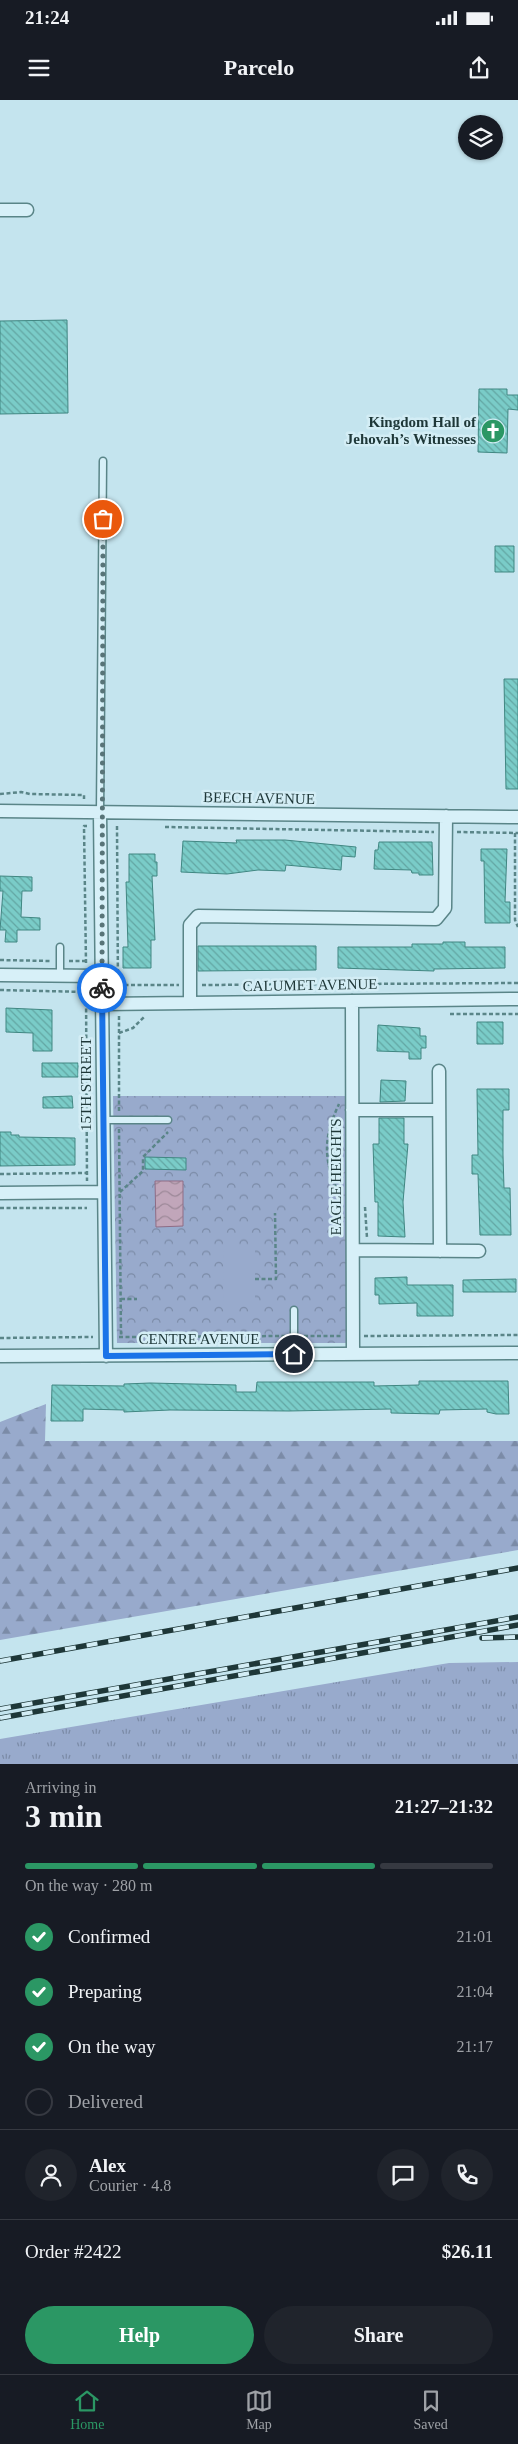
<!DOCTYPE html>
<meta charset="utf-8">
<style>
body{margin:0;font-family:"Times New Roman",serif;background:#20242c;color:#f1f3f6;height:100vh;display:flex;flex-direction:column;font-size:19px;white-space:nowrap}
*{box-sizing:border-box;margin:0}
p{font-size:16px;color:#9ea1a6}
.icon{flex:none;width:28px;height:28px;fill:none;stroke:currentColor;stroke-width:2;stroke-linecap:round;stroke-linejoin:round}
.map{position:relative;height:1664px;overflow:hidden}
.panel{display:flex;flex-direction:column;background:#171b24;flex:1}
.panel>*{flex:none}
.fabs{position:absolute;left:458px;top:15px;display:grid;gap:10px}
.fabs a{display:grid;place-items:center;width:45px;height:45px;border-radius:50%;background:#171b24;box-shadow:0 1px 4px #0004;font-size:25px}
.pin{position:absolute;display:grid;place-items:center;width:42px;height:42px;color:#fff;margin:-21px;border:2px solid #fff;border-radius:50%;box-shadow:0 1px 5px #0007}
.courier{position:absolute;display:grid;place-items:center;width:50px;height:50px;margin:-25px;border:4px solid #1a73e8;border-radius:50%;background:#fff;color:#222;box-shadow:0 1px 6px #0007}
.overview em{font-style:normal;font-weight:600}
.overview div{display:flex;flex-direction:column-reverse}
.overview{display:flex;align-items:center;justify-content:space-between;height:85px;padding:0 25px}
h1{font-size:32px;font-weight:600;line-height:38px}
.bar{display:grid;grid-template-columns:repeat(4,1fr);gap:8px 5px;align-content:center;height:60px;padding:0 25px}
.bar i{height:6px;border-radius:4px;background:#363941}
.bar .active{background:#2b9764}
.bar p{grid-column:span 4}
.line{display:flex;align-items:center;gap:12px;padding:0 25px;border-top:1px solid #363941}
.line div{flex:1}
.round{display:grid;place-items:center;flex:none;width:52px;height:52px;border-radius:26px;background:#20242c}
ol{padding:0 25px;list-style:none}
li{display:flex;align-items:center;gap:15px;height:55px}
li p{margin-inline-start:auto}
li .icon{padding:5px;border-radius:50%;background:#2b9764;color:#fff;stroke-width:4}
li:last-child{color:#9ea1a6}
li i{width:28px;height:28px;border:2px solid #363941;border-radius:50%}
.button{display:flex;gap:10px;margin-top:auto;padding:10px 25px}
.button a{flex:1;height:58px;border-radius:30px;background:#2b9764;color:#fff;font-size:20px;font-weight:600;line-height:58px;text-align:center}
.button a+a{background:#20242c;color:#f1f3f6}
.status{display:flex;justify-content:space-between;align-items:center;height:35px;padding:0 25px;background:#171b24;direction:ltr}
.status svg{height:14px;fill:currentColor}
header{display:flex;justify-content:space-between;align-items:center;height:65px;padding:0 25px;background:#171b24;font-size:22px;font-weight:600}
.tab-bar{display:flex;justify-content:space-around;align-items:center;height:70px;border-top:1px solid #363941;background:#171b24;font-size:14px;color:#9ea1a6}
.tab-bar a{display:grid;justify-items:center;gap:2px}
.tab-bar .active{color:#2b9764}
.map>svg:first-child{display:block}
.grass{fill:url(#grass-tufts)}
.forest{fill:url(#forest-firs)}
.park{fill:url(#park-crowns)}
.garden{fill:#98aacc}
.water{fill:url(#water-waves);stroke:#8f6c85}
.building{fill:url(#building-back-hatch);stroke:#408782}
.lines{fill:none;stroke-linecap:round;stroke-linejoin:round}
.lane-casing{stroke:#5a8588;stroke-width:9}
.street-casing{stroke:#5a8588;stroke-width:15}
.path{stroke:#5a8588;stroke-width:2.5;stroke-dasharray:4 2.5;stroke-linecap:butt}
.lane{stroke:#d7f0f8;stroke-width:6}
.street{stroke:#d7f0f8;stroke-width:12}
.rail-casing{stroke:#1e3738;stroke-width:5.5}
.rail{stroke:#d3edf5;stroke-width:4;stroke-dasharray:11;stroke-linecap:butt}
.done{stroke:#587478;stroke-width:5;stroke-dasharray:0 9}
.route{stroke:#1a73e8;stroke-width:6}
.labels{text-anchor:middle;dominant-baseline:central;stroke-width:5;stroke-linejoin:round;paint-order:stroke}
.poi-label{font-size:15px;font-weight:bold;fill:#1e3738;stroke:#d3edf5;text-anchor:end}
.street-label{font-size:15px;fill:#1e3738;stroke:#d3edf5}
</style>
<div class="status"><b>21:24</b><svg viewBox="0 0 49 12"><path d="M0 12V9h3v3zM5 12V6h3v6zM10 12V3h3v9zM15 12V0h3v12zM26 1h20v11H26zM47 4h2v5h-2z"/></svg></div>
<header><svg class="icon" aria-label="menu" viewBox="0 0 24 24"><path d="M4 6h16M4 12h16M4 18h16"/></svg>Parcelo<svg class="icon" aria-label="share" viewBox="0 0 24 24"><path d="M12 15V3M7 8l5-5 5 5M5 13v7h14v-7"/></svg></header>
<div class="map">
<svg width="518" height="1664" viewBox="0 0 518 1664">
<defs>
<pattern id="grass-tufts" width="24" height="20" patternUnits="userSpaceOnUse" patternTransform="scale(1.25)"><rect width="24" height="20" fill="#98aacc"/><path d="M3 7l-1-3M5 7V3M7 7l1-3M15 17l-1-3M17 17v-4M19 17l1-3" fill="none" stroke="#7b8ba7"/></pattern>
<pattern id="forest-firs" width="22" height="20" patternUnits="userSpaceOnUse" patternTransform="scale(1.25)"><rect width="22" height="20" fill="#98aacc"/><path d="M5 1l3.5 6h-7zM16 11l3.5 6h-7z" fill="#7b8ba7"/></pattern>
<pattern id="park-crowns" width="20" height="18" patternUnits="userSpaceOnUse" patternTransform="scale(1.25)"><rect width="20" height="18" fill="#98aacc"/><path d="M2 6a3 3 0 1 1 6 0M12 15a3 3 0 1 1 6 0" fill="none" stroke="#7b8ba7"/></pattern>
<pattern id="water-waves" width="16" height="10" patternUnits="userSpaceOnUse" patternTransform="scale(1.25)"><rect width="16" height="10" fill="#c1a6ba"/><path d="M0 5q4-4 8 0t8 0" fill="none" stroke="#9c8898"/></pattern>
<pattern id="building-back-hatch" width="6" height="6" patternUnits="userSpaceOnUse" patternTransform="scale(1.25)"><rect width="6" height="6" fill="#7accc8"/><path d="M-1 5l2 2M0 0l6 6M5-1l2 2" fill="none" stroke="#63a6a3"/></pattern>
</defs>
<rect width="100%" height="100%" fill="#c4e4ee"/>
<!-- grass -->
<path class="grass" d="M518,1562v102h-518v-25l449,-76z"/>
<!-- forest -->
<path class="forest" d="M46,1304l-1,37h473v109l-518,90v-218z"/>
<!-- park -->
<path class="park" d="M113,996h232l2,247h-230z"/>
<!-- garden -->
<path class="garden" d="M224,1150h31v56h-32z"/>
<!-- water -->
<path class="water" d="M155,1081h28v45l-27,1z"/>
<!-- building -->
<path class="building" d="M67,220l1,93 -68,1v-93z
M479,289h28v6h11v15l-10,-1 -1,44 -29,-1z
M495,446h19v26h-19z
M504,579h14v110h-12z
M236,740h49l71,7 -1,10 -13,-1 -1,14 -55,-5 -1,6 -27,-1 -31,4 -46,-2 2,-31 54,2z
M379,742h53l1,33h-14v-2h-7l-1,-3 -37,-1 1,-19h3z
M481,749h26l-2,53h5v21h-25l-1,-62h-3z
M129,754h26v8h2v14h-5l3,64h-4v28h-28v-21h5l-2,-65h3z
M0,776l32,1v14h-10l-1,26 19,1v12h-23v12h-12l1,-12h-6l3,-39h-3z
M443,842h22v5h40v21l-71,1v2l-96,-3v-21h74v-3h31z
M198,846h118v24l-118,1z
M6,908l46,2v41h-19v-18l-27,-1z
M477,922h26v22h-26z
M378,925l42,3v8h6v12h-5v11h-12v-7l-32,-1z
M42,963h36v14h-36z
M381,980l25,1 -1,20 -25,1z
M477,989h32v21h-6v45l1,33h6l1,47h-31l-2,-61h-6v-19h6z
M72,996l1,12h-30v-11z
M379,1018h25v26h4l-5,58 2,35 -27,-1v-34h-3l-2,-58h6z
M0,1032h11v3h8v2l56,1v27l-75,1z
M145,1057l41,1v12l-41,-1z
M407,1177v8h46v31h-36v-13l-38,1v-9h-4v-17z
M516,1179v13h-53v-12z
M419,1281h89l1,33h-13l-9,-2v-3l-47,1 -1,4 -48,-1v-4l-102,2 -119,-1 -46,2v-2l-41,-1v12h-32l1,-36 72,1v-2l26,-1 86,2v7h20l1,-10h117v4l45,-1z"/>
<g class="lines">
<!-- lane casing -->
<g class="lane-casing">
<path id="lane" d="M100,713l3,-352
M60,847v28
M103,1020h65
M294,1210v44"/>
</g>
<!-- street casing -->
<g class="street-casing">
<path id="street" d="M0,110h27
M0,711l518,6
M100,713l6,543
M0,875l101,1
M352,901l1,353
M190,903v-78l8,-9 238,3 9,-11 1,-92
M102,904l416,-5
M439,971l1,180
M352,1010h87
M0,1093l103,-1
M353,1150l126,1
M0,1256l518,-3"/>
</g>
<!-- path -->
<path class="path" d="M0,694l21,-2 9,2 54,1v4
M117,726l1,165
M165,727l269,5
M457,732l61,1
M515,733v87l3,7
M0,860l51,1
M69,861h17
M86,863l-2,-137h3
M118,885h61
M202,885l316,-2
M86,889l1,192
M0,890l86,2
M450,914h68
M119,916v95
M119,933l14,-5 11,-11
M119,1029l2,208
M0,1074l86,-1
M120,1092l23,-21v-14l25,-25
M339,1094c-16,-35 -16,-55 0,-90
M365,1107l2,31
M0,1108h87
M255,1179h21l-1,-66
M121,1199h16
M304,1236h37
M364,1236l154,-1
M119,1237l167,-1
M0,1238l93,-1"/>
<!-- lane -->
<use href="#lane" class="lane"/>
<!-- street -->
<use href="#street" class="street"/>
<!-- rail casing -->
<g class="rail-casing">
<path id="rail" d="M482,1538l36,-1
M0,1561l518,-93
M0,1609l518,-92
M0,1618l518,-93"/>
</g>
<!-- rail -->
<use href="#rail" class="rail"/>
</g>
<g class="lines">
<!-- done -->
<path class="done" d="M102,888l1,-469"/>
<!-- route -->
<path class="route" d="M102,888l4,368 188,-2"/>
</g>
<!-- icons -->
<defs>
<g id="church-disc" transform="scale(1.25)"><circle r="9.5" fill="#2b9764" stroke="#d3edf5"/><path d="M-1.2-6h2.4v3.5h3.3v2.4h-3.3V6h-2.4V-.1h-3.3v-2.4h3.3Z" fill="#fff"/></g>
</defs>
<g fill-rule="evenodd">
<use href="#church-disc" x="493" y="331"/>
</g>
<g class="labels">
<!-- poi labels -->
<g class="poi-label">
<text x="476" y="322">Kingdom Hall of<tspan x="476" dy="17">Jehovah’s Witnesses</tspan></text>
</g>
<!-- street labels -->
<g class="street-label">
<text transform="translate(259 698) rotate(1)">BEECH AVENUE</text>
<text transform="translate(310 885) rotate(-1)">CALUMET AVENUE</text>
<text transform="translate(86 984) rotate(-90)">15TH STREET</text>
<text transform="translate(336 1077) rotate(-90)">EAGLE HEIGHTS</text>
<text x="199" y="1239">CENTRE AVENUE</text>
</g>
</g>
</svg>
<div class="fabs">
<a><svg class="icon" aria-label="layers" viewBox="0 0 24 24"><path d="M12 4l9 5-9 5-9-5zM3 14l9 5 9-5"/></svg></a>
</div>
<div class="pin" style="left:103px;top:419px;background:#ea580c"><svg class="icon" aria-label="bag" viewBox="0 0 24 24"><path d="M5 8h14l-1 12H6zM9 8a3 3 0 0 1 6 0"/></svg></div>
<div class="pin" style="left:294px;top:1254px;background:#1f2937"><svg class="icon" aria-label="home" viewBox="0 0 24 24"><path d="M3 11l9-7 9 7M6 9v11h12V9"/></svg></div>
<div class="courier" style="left:102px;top:888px"><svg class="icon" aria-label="bike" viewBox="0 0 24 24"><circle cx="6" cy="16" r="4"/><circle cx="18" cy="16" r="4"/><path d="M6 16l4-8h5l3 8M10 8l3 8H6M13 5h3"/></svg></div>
</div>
<section class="panel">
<div class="overview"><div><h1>3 min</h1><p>Arriving in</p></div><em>21:27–21:32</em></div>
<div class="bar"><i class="active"></i><i class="active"></i><i class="active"></i><i></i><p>On the way · 280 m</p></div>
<ol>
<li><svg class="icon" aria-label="check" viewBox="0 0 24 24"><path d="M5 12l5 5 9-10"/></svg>Confirmed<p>21:01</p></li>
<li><svg class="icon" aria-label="check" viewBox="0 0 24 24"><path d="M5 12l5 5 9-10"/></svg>Preparing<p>21:04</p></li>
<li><svg class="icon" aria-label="check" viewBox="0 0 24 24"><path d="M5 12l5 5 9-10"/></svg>On the way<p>21:17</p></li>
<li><i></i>Delivered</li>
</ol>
<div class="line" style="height:90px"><a class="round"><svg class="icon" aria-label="person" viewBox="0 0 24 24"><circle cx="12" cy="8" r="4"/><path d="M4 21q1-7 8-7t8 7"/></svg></a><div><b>Alex</b><p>Courier · 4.8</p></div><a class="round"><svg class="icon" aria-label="chat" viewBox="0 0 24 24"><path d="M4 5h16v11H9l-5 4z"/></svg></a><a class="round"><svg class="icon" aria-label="phone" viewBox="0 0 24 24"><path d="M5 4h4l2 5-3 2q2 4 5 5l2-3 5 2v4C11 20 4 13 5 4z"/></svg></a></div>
<div class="line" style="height:65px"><div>Order #2422</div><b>$26.11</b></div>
<div class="button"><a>Help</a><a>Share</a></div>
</section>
<nav class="tab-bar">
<a class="active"><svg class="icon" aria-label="home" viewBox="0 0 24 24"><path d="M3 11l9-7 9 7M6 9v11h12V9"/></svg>Home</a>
<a><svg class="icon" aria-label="map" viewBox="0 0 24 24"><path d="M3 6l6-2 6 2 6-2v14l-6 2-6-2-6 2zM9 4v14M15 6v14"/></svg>Map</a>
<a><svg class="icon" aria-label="saved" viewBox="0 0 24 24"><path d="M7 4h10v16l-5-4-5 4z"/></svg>Saved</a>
</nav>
